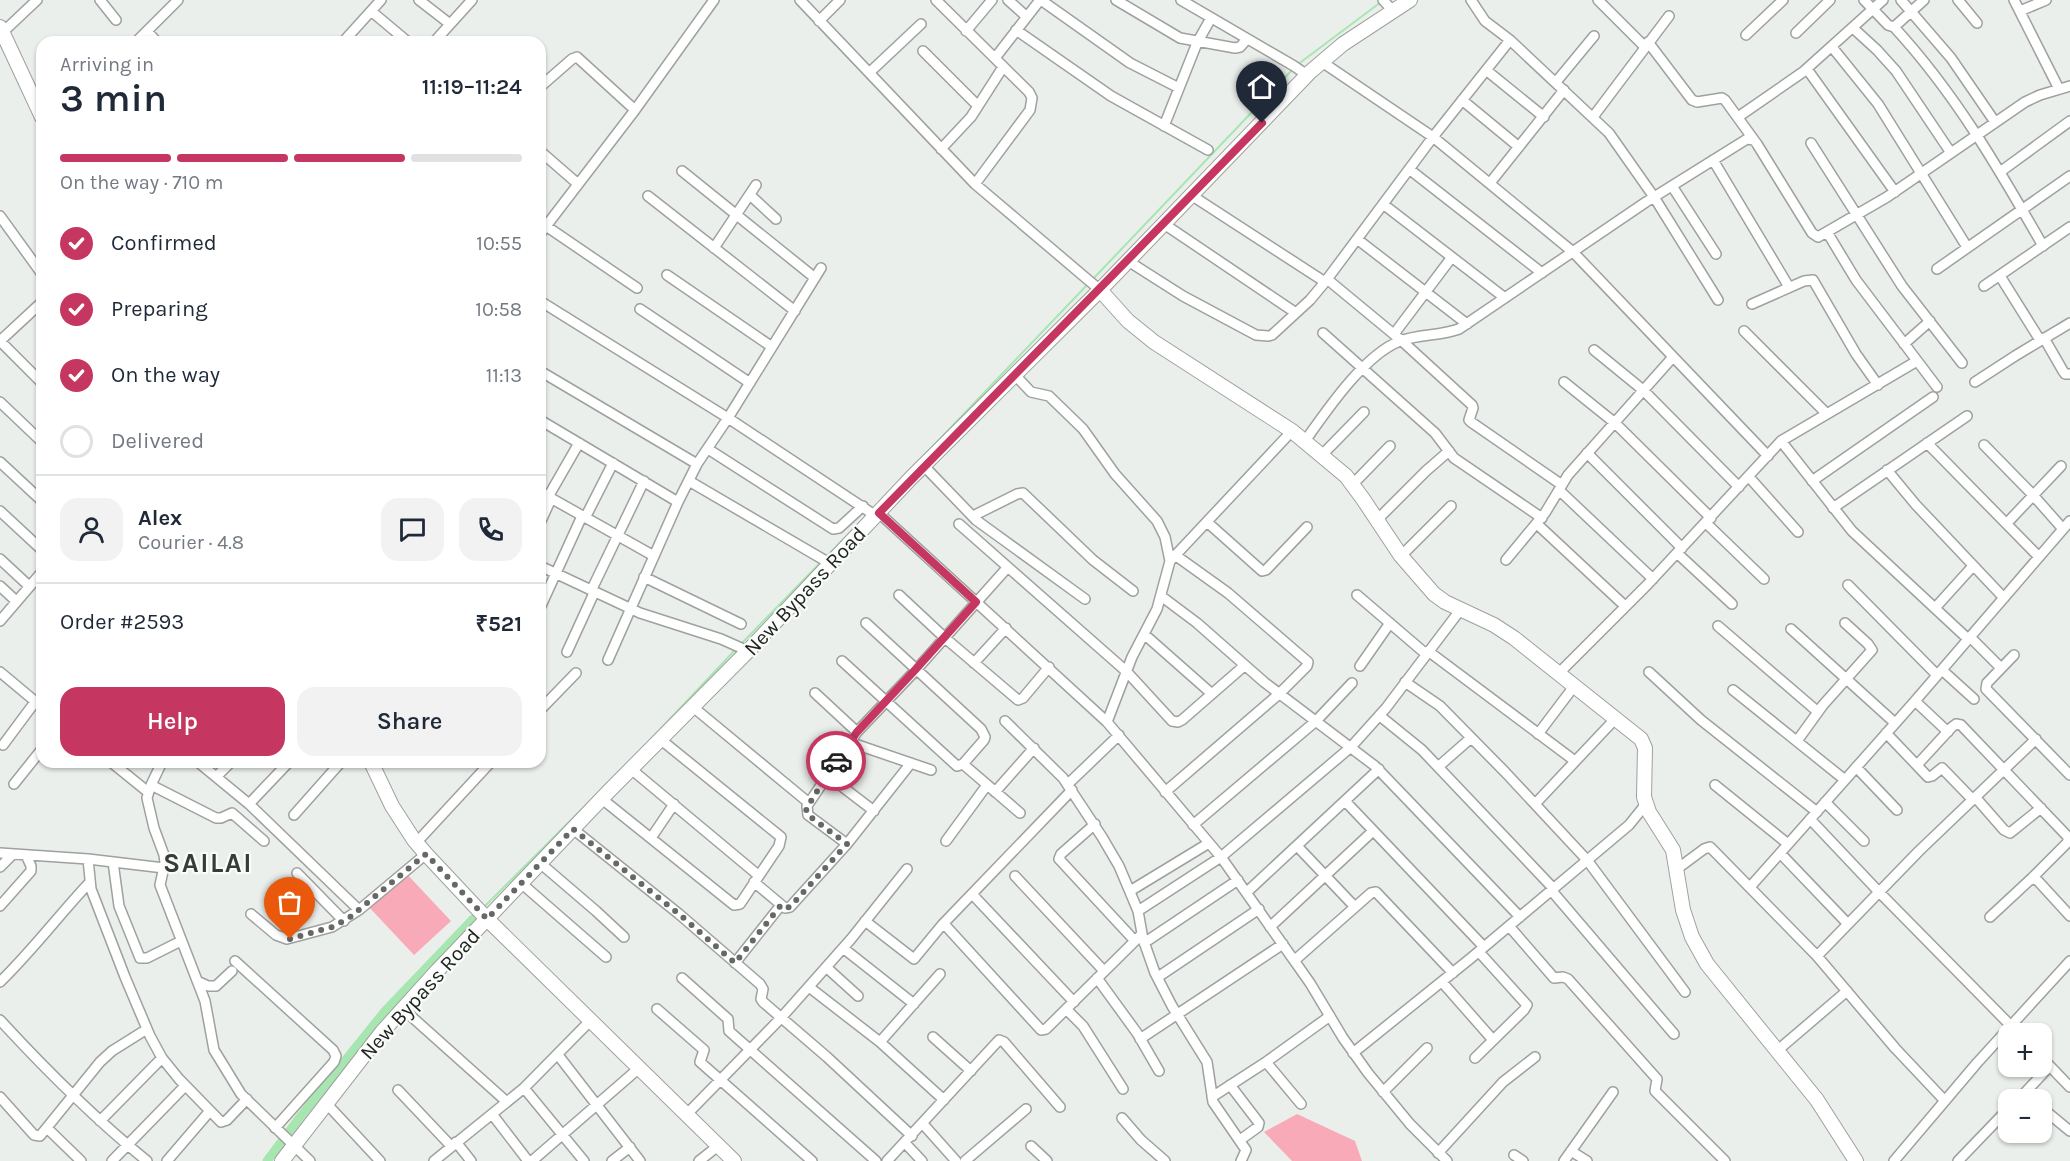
<!DOCTYPE html>
<meta charset="utf-8">
<style>
body{margin:0;font-family:Karla,sans-serif;background:#f2f2f3;color:#1f2937;height:100vh;display:flex;flex-direction:column;font-size:22px;white-space:nowrap}
*{box-sizing:border-box;margin:0}
p{font-size:20px;color:#747a83}
.icon{flex:none;width:33px;height:33px;fill:none;stroke:currentColor;stroke-width:2;stroke-linecap:round;stroke-linejoin:round}
.map{position:relative;flex:1;overflow:hidden}
.panel{position:absolute;left:36px;top:36px;width:510px;height:732px;display:flex;flex-direction:column;background:#fff;border-radius:18px;box-shadow:0 2px 4px #0004}
.panel>*{flex:none}
.controls{position:absolute;left:1998px;top:1023px;display:grid;gap:12px}
.controls a{display:grid;place-items:center;width:54px;height:54px;border-radius:12px;background:#fff;box-shadow:0 2px 4px #0004;font-size:30px}
.pin{position:absolute;display:grid;place-items:center;width:51px;height:51px;color:#fff;margin:-62px -26px;border-radius:50% 50% 50% 0;rotate:-45deg;box-shadow:0 0 6px #0007}
.pin .icon{rotate:45deg}
.courier{position:absolute;display:grid;place-items:center;width:60px;height:60px;margin:-30px;border:4px solid #c53760;border-radius:50%;background:#fff;color:#222;box-shadow:0 2px 8px #0007}
.headline em{font-style:normal;font-weight:600}
.headline div{display:flex;flex-direction:column-reverse}
.headline{display:flex;align-items:center;justify-content:space-between;height:102px;padding:0 24px}
h1{font-size:39px;font-weight:600;line-height:45px}
.bar{display:grid;grid-template-columns:repeat(4,1fr);gap:9px 6px;align-content:center;height:72px;padding:0 24px}
.bar i{height:8px;border-radius:4px;background:#e0e1e3}
.bar .on{background:#c53760}
.bar p{grid-column:span 4}
.line{display:flex;align-items:center;gap:15px;padding:0 24px;border-top:2px solid #e0e1e3}
.line div{flex:1}
.round{display:grid;place-items:center;flex:none;width:63px;height:63px;border-radius:18px;background:#f2f2f3}
ol{padding:0 24px;list-style:none}
li{display:flex;align-items:center;gap:18px;height:66px}
li p{margin-inline-start:auto}
li .icon{padding:6px;border-radius:50%;background:#c53760;color:#fff;stroke-width:4}
li:last-child{color:#747a83}
li i{width:33px;height:33px;border:3px solid #e0e1e3;border-radius:50%}
.primary-button{display:flex;gap:12px;margin-top:auto;padding:12px 24px}
.primary-button a{flex:1;height:69px;border-radius:18px;background:#c53760;color:#fff;font-size:24px;font-weight:600;line-height:69px;text-align:center}
.primary-button a+a{background:#f2f2f3;color:#1f2937}
.map>svg:first-child{display:block}
.green{fill:#f9aab8}
.lines{fill:none;stroke-linecap:round;stroke-linejoin:round}
.stream{stroke:#a7e6b1;stroke-width:2}
.canal{stroke:#a7e6b1;stroke-width:9}
.street-casing{stroke:#9ea19e;stroke-width:12}
.secondary-casing{stroke:#9ea19e;stroke-width:16}
.street{stroke:#fff;stroke-width:9}
.secondary{stroke:#fff;stroke-width:14}
.done{stroke:#666867;stroke-width:6;stroke-dasharray:0 10.8}
.route{stroke:#c53760;stroke-width:8}
.labels{text-anchor:middle;dominant-baseline:central;stroke-width:4.5;stroke-linejoin:round;paint-order:stroke}
.street-label{font-size:21px;fill:#1e201f;stroke:#f9fcf9}
.district-label{font-size:27px;font-weight:bold;letter-spacing:1.5px;fill:#393b39;stroke:#f9fcf9}
</style>
<div class="map">
<svg width="2070" height="1161" viewBox="0 0 2070 1161">
<rect width="100%" height="100%" fill="#ebefec"/>
<!-- green -->
<path class="green" d="M404,871l47,50 -37,34 -47,-50z
M1297,1114l58,27 7,20h-70l-28,-29z"/>
<g class="lines">
<!-- stream -->
<path class="stream" d="M1297,65l84,-63
M1092,280l201,-211
M916,464l172,-180
M826,557l42,-43
M740,645l82,-84
M635,756l101,-107
M484,907l130,-130"/>
<!-- canal -->
<path class="canal" d="M267,1161l33,-44 85,-106 88,-92"/>
<!-- street casing -->
<g class="street-casing">
<path id="street" d="M100,0l16,20
M419,0l31,24
M800,0l175,184 125,106
M936,0l93,92 3,6 -2,12 -55,74
M1008,0l19,17
M1041,0l89,63 49,25
M1116,0l64,38 55,10 5,-1 7,-8
M1181,0l113,66 13,9
M1383,0l10,11
M1471,0l14,21 25,19 99,93 45,64 64,103
M1598,0l46,46
M1864,0l24,25 6,2 30,-27
M1901,0l50,58 44,64
M1958,0l19,23
M2014,0l45,89
M371,11l37,31
M2020,11l26,-11
M819,21l21,-21
M1894,27c61,66 105,142 149,219
M1853,28l24,22 19,21 55,82
M1016,30l95,66 97,54
M147,31l10,11
M966,31l26,-31
M2,33l35,-33
M1796,33l34,-33
M1746,35l37,-35
M136,42l42,-42
M343,42l38,-42
M434,42l38,-42
M1648,42l44,58 5,2 25,-4 3,2 29,40
M1832,47l46,57 89,143
M923,51l55,55
M995,58l45,-58
M1322,62l111,75 140,115 195,204
M1807,69l88,123
M1486,70l58,47
M870,72l51,-48
M1556,82l38,-46
M540,87l32,-28 5,-2 58,53
M1462,100l57,47
M1593,117l76,-101
M1738,117l65,-45 80,-72
M1164,126l33,-83 14,-25
M1811,143l91,143 60,77
M941,149l30,-32 32,-50
M540,151l38,33
M1713,160l76,127
M1409,169l133,104
M682,171l133,107
M2000,172l70,-51
M1490,183l74,-93
M1672,186l44,68
M750,195l26,24
M1191,195l134,87
M648,196l147,115
M1383,204l122,94
M0,216l42,58
M1164,224l132,89
M546,226l91,62
M1827,232l29,48 81,107
M540,234l95,-124 79,-110
M1357,239l110,85
M714,248l42,-63
M1128,261l55,35 73,39 12,1 4,-1 38,-35 15,-18 108,-145 77,-97
M1937,269l133,-93
M667,275l105,72
M2000,276l40,64
M1327,279l75,62 70,64 1,3 -4,12 2,2 91,63
M1984,286l86,-59
M540,301l188,117 148,98
M1752,304l52,-23 9,-1 43,74 22,31
M640,309l110,74
M1744,331l83,83
M1323,333l112,100 19,25 88,60
M1394,334l58,-77
M2044,338l19,33 2,3h5
M0,341l42,42
M0,341l42,-39
M1904,344l26,-23
M1594,350l49,40 96,97
M540,371l157,93
M1015,375l16,17 18,4 34,33 32,45 42,47 8,16 5,24
M1564,382l51,41 96,95
M1975,382l40,-26 55,-33
M0,402l42,40
M540,420l138,82
M1305,441c22,-31 59,-86 95,-100 19,-7 40,-5 59,-12l187,-127 101,-63 7,1 3,4 55,89 6,4 69,-40 138,-95 15,-7 30,-9
M1781,441l71,90 116,108
M1927,443l112,114
M1984,445l49,50 30,34
M708,449l125,80 6,-1 24,-22
M1587,453l95,95
M1322,455l42,-43
M0,462l42,39
M924,466l52,54 109,79
M1887,470l29,35 88,93
M1749,477l49,55
M689,481l142,83
M1812,481l121,-84
M1353,484l37,-38
M1559,490l94,89
M540,492l114,64
M548,497l31,-54
M1833,508l134,-92
M0,511l42,39
M879,513l228,209 114,135 89,126 33,55 25,35 42,51 37,37
M973,516l44,-22 6,-1 70,67 40,31
M585,518l28,-55
M1377,520l49,-49 23,-20
M1207,522l55,49 4,-1 41,-43
M540,523l11,-24
M1706,523l58,56
M2007,523l54,-57
M959,524l168,148 45,49 6,1 4,-2 62,-54
M1537,524l88,82
M1677,553l55,51
M1401,556l50,-50
M0,559l29,27
M1506,560l39,-47 23,-38 105,-118
M540,566l100,47 81,26 27,12
M644,577l97,47
M1848,585l89,90
M0,586l16,15
M591,591l53,-110
M899,595l46,43 73,62 5,-2 26,-31
M1357,595l69,59
M1161,596l36,27 67,59 111,84 145,151
M540,608l42,-92
M1935,608l38,-42
M0,621l42,-49
M1718,626l100,86
M1791,629l104,94
M1144,634l68,60
M1970,637l31,31
M1428,651l147,110
M567,652l27,-59
M2014,655l-27,28 -1,6 84,86
M608,660l70,-158 19,-38 31,-46 93,-150
M842,661l115,105 6,-2 21,-24 1,-3 -4,-8 -115,-106
M974,663l32,-35
M1360,666l30,-43
M1942,670l32,29
M0,672l42,35
M1649,672l52,48 116,92
M1559,673l89,-89 133,-143 136,-80
M1405,682l35,24 65,66 82,88 98,132
M1733,690l112,90
M815,693l42,39
M1915,701l33,31
M693,707l116,96
M540,710l36,-37
M1380,716l42,34 131,138
M1005,721l58,57 39,59 17,29 19,45 5,28 12,34 17,33 35,56 6,40 33,48 -5,11
M1107,722l25,-65 25,-48 13,-48 122,-130
M1886,733l42,44 4,-1 10,-8 31,32
M1538,734l37,-49
M1797,741l26,-36 49,-55 -4,-6 -23,-21
M849,742l82,28
M3,745l32,-43
M111,762l37,30
M162,762l-11,23 -4,13 7,30 10,27 1,7 -5,23 45,116 9,49 27,44 69,67
M198,762l51,42 110,106
M963,764l57,49
M1917,765l35,-38 4,-3 5,1 108,113 -2,5 -35,35
M1438,767l33,-29
M1856,767l41,43
M631,769l127,106
M827,775l47,36
M217,776l14,-14
M14,784l28,-35
M1068,784l51,-49
M151,785l65,33h5l11,-5 32,28
M1715,785l73,59
M995,792l39,-44
M1165,792l114,-98 28,-28 1,-4 -80,-69 -53,-38
M1976,798l28,32 6,3 31,-25
M602,799l132,106 6,-1 39,-58 2,-9 -121,-98
M1345,801l139,146
M1825,802l39,39
M249,804l40,-42
M1535,804l81,-86
M294,815l47,-53
M1810,819l69,73 140,142
M1095,824l-34,30 -2,5 76,82
M1193,825l123,-104 36,-38
M573,829l106,85 81,70 3,5 -2,10 2,3 64,55 85,79
M651,838l23,-34
M946,841l41,-56
M416,843l75,-81
M847,844l-39,-29 -1,-9 50,-74 59,-62 91,-102
M1297,846l58,61
M0,853l88,6 76,9
M1780,853l68,71
M88,859l3,30 34,88 25,59 12,22 17,21 42,43 6,-2 20,-21
M113,862l6,44 21,52h7l34,-17
M540,863l56,48 28,26
M0,867l13,-13
M1677,869l27,-20 6,-2 3,3 104,106 78,92 50,53
M297,873l47,48
M1015,876l89,95
M754,882l31,26 5,-1 57,-63 64,-81
M521,883l85,74
M1750,887l165,-186 155,-180
M1551,890l123,144
M1130,891l79,-48
M1247,892l132,-123
M972,894l102,108
M0,906l31,-35v-5l-5,-11
M1138,911l83,-54 130,-110 35,-39 75,-99
M251,914l25,21 11,4 45,-12 27,-17 67,-56
M1990,917l42,-39 6,3 32,35
M865,921l49,38 28,-34h3l96,105 5,-1 96,-95
M942,925l130,-135
M1509,926l45,52 9,-1 5,2 89,100 -2,12 70,70
M1270,927l103,-96
M1144,943l94,-63
M843,948l71,56
M1817,956l102,-105 117,-112
M1295,960l76,-67 5,-1 77,81
M235,961l98,89 3,6 -2,6 -59,66
M735,963l46,-58
M826,967l32,29
M1158,977l101,-68
M682,978l46,41 1,12 147,130
M1097,978l40,55 22,38
M197,981l11,5h8l16,-15
M0,982c32,-31 59,-67 89,-99
M1442,982l51,58
M809,987l71,55 64,58
M403,1009l104,93
M657,1009l47,41 -4,12 112,99
M1066,1009l17,17 40,63
M0,1020c46,50 94,98 147,141
M933,1037l38,34
M1140,1039l143,-95
M880,1042l60,-68
M1778,1050l69,-59
M1353,1053l118,-95 158,-133 17,-21
M558,1055l82,106
M1475,1058l49,-48 3,-5 -48,-53
M2042,1058l28,29
M1266,1062l35,42
M1230,1085l29,38 -1,4 -18,13
M524,1088l60,73
M398,1090l53,56
M1383,1092l44,-44
M0,1097l34,38 6,1 60,-74 12,-11 35,-22
M1212,1097l54,-35 64,-46
M2018,1100l32,-34
M326,1103l54,58
M2042,1108l28,23
M492,1114l36,47
M686,1115l95,-97 70,-79 56,-70
M1122,1118l19,22 24,21
M100,1121l62,-63
M923,1124l33,37
M47,1128l34,33
M456,1142l15,19
M905,1143l17,18
M1031,1146l16,15
M1571,1151l16,10
M1438,1153l65,-71 32,-25
M1514,1155l9,6
M112,1161l73,-75
M167,1161l42,-49
M434,1161l90,-73 66,-67
M532,1161l106,-92
M612,1161l18,-14
M699,1161l19,-15
M887,1161l112,-121 5,2 56,65
M965,1161l61,-52
M1564,1161l49,-69
M1894,1161l83,-98 93,-102
M1958,1161l50,-52"/>
</g>
<!-- secondary casing -->
<g class="secondary-casing">
<path id="secondary" d="M0,27l42,90
M1100,290l28,31 26,21 138,89 54,45 17,23 38,57 33,38 11,8 49,23 20,13 127,101 4,9 -1,49 5,15 24,38 10,60 9,27 15,27 110,136 39,61
M371,762l21,44 22,34 12,14 61,65 247,242
M282,1161l100,-129 55,-61 172,-180 139,-140 163,-173 189,-188 210,-218 33,-28 67,-44"/>
</g>
<!-- street -->
<use href="#street" class="street"/>
<!-- secondary -->
<use href="#secondary" class="secondary"/>
</g>
<g class="lines">
<!-- done -->
<path class="done" d="M290,939l42,-12 17,-9 77,-64 61,65 86,-90 106,85 56,49 46,-58 4,3 5,-1 57,-63 -39,-29 -2,-6 30,-48"/>
<!-- route -->
<path class="route" d="M836,761l21,-29 58,-62 61,-68 -97,-89 383,-390"/>
</g>
<g class="labels">
<!-- street labels -->
<g class="street-label">
<text transform="translate(805 591) rotate(-47)">New Bypass Road</text>
<text transform="translate(420 994) rotate(-48)">New Bypass Road</text>
</g>
<!-- district labels -->
<g class="district-label">
<text x="208" y="863">SAILAI</text>
</g>
</g>
</svg>
<div class="controls">
<a>+</a>
<a>−</a>
</div>
<div class="pin" style="left:290px;top:939px;background:#ea580c"><svg class="icon" aria-label="bag" viewBox="0 0 24 24"><path d="M5 8h14l-1 12H6zM9 8a3 3 0 0 1 6 0"/></svg></div>
<div class="pin" style="left:1262px;top:123px;background:#1f2937"><svg class="icon" aria-label="home" viewBox="0 0 24 24"><path d="M3 11l9-7 9 7M6 9v11h12V9"/></svg></div>
<div class="courier" style="left:836px;top:761px"><svg class="icon" aria-label="car" viewBox="0 0 24 24"><path d="M5 17H2v-5l4-1 3-4h7l3 4 3 1v5h-3M9 17h6M6 11h13"/><circle cx="7" cy="17" r="2"/><circle cx="17" cy="17" r="2"/></svg></div>
<section class="panel">
<div class="headline"><div><h1>3 min</h1><p>Arriving in</p></div><em>11:19–11:24</em></div>
<div class="bar"><i class="on"></i><i class="on"></i><i class="on"></i><i></i><p>On the way · 710 m</p></div>
<ol>
<li><svg class="icon" aria-label="check" viewBox="0 0 24 24"><path d="M5 12l5 5 9-10"/></svg>Confirmed<p>10:55</p></li>
<li><svg class="icon" aria-label="check" viewBox="0 0 24 24"><path d="M5 12l5 5 9-10"/></svg>Preparing<p>10:58</p></li>
<li><svg class="icon" aria-label="check" viewBox="0 0 24 24"><path d="M5 12l5 5 9-10"/></svg>On the way<p>11:13</p></li>
<li><i></i>Delivered</li>
</ol>
<div class="line" style="height:108px"><a class="round"><svg class="icon" aria-label="person" viewBox="0 0 24 24"><circle cx="12" cy="8" r="4"/><path d="M4 21q1-7 8-7t8 7"/></svg></a><div><b>Alex</b><p>Courier · 4.8</p></div><a class="round"><svg class="icon" aria-label="chat" viewBox="0 0 24 24"><path d="M4 5h16v11H9l-5 4z"/></svg></a><a class="round"><svg class="icon" aria-label="phone" viewBox="0 0 24 24"><path d="M5 4h4l2 5-3 2q2 4 5 5l2-3 5 2v4C11 20 4 13 5 4z"/></svg></a></div>
<div class="line" style="height:78px"><div>Order #2593</div><b>₹521</b></div>
<div class="primary-button"><a>Help</a><a>Share</a></div>
</section>
</div>
